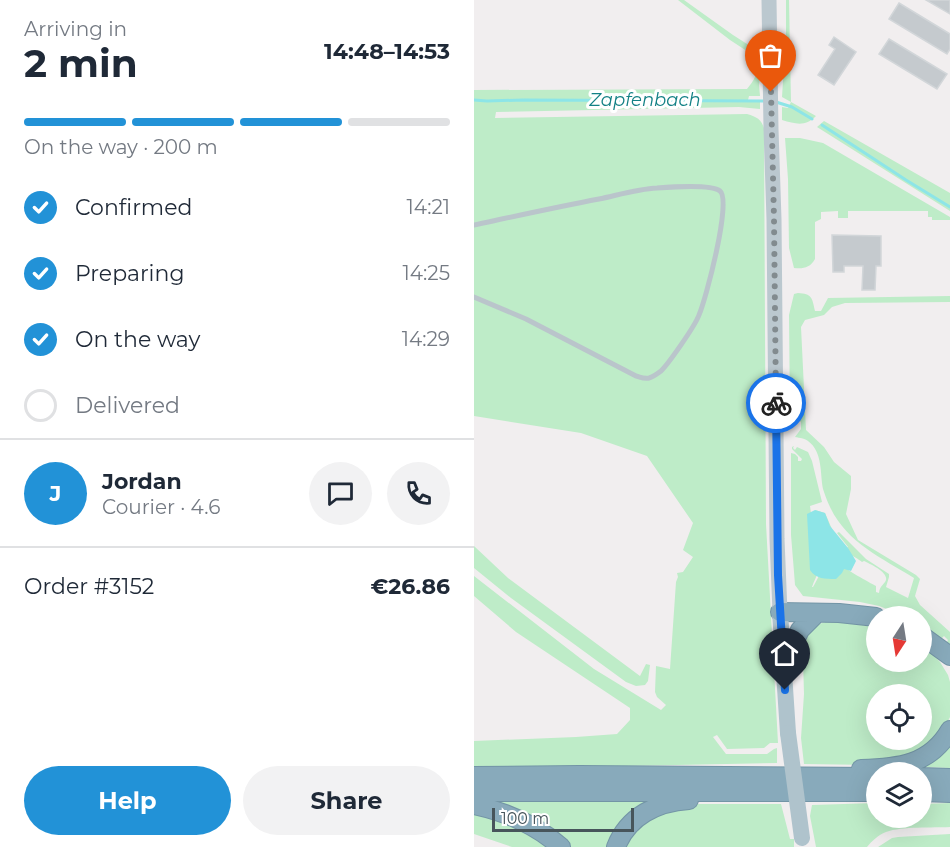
<!DOCTYPE html>
<meta charset="utf-8">
<style>
body{margin:0;font-family:Montserrat,sans-serif;background:#f2f2f3;color:#1f2937;height:100vh;display:flex;flex-direction:column;font-size:22px;white-space:nowrap}
*{box-sizing:border-box;margin:0}
p{font-size:20px;color:#747a83}
.icon{flex:none;width:33px;height:33px;fill:none;stroke:currentColor;stroke-width:2;stroke-linecap:round;stroke-linejoin:round}
.map{position:relative;flex:1;overflow:hidden}
.details{display:flex;flex-direction:column;background:#fff;width:474px}
.details>*{flex:none}
.needle{width:39px;rotate:192deg}
.fabs{position:absolute;left:392px;top:606px;display:grid;gap:12px}
.fabs a{display:grid;place-items:center;width:66px;height:66px;border-radius:50%;background:#fff;box-shadow:0 6px 24px #0002;font-size:30px}
.scale{position:absolute;left:18px;bottom:15px;width:142px;box-sizing:border-box;padding-left:6px;border:3px solid #47555b;border-top:0;font-size:16px;line-height:21px;white-space:nowrap;color:#47555b;-webkit-text-stroke:4px #fff;paint-order:stroke}
.pin{position:absolute;display:grid;place-items:center;width:51px;height:51px;color:#fff;margin:-62px -26px;border-radius:50% 50% 50% 0;rotate:-45deg;box-shadow:0 0 6px #0007}
.pin .icon{rotate:45deg}
.courier{position:absolute;display:grid;place-items:center;width:60px;height:60px;margin:-30px;border:4px solid #1a73e8;border-radius:50%;background:#fff;color:#222;box-shadow:0 2px 8px #0007}
.head em{font-style:normal;font-weight:700}
.head div{display:flex;flex-direction:column-reverse}
.head{display:flex;align-items:center;justify-content:space-between;height:102px;padding:0 24px}
h1{font-size:39px;font-weight:700;line-height:45px}
.bar{display:grid;grid-template-columns:repeat(4,1fr);gap:9px 6px;align-content:center;height:72px;padding:0 24px}
.bar i{height:8px;border-radius:4px;background:#e0e1e3}
.bar .on{background:#2292d7}
.bar p{grid-column:span 4}
.line{display:flex;align-items:center;gap:15px;padding:0 24px;border-top:2px solid #e0e1e3}
.line div{flex:1}
.round{display:grid;place-items:center;flex:none;width:63px;height:63px;border-radius:32px;background:#f2f2f3}
ol{padding:0 24px;list-style:none}
li{display:flex;align-items:center;gap:18px;height:66px}
li p{margin-inline-start:auto}
li .icon{padding:6px;border-radius:50%;background:#2292d7;color:#fff;stroke-width:4}
li:last-child{color:#747a83}
li i{width:33px;height:33px;border:3px solid #e0e1e3;border-radius:50%}
.primary-button{display:flex;gap:12px;margin-top:auto;padding:12px 24px}
.primary-button a{flex:1;height:69px;border-radius:36px;background:#2292d7;color:#fff;font-size:24px;font-weight:700;line-height:69px;text-align:center}
.primary-button a+a{background:#f2f2f3;color:#1f2937}
main{display:flex;flex:1;min-height:0}
.map>svg:first-child{display:block}
.green{fill:#beecc8;fill-rule:evenodd}
.water{fill:#8de5e7}
.lines{fill:none;stroke-linecap:round;stroke-linejoin:round}
.stream{stroke:#8de5e7;stroke-width:3}
.building{fill:#c5cace;stroke:#d2d6d9;stroke-width:1.5}
.motorway-casing{stroke:#7395a6;stroke-width:20}
.service{stroke:#bac5cb;stroke-width:5}
.secondary{stroke:#bbc8cf;stroke-width:15}
.primary{stroke:#afc3cc;stroke-width:16}
.motorway{stroke:#8ab;stroke-width:18}
.primary-bridge{stroke:#afc3cc;stroke-width:16}
.done{stroke:#828b8f;stroke-width:6;stroke-dasharray:0 10.8}
.route{stroke:#1a73e8;stroke-width:8}
.labels{text-anchor:middle;dominant-baseline:central;stroke-width:6;stroke-linejoin:round;paint-order:stroke}
.water-label{font-size:18px;font-style:italic;fill:#138185;stroke:#fff}
</style>
<main>
<section class="details">
<div class="head"><div><h1>2 min</h1><p>Arriving in</p></div><em>14:48–14:53</em></div>
<div class="bar"><i class="on"></i><i class="on"></i><i class="on"></i><i></i><p>On the way · 200 m</p></div>
<ol>
<li><svg class="icon" aria-label="check" viewBox="0 0 24 24"><path d="M5 12l5 5 9-10"/></svg>Confirmed<p>14:21</p></li>
<li><svg class="icon" aria-label="check" viewBox="0 0 24 24"><path d="M5 12l5 5 9-10"/></svg>Preparing<p>14:25</p></li>
<li><svg class="icon" aria-label="check" viewBox="0 0 24 24"><path d="M5 12l5 5 9-10"/></svg>On the way<p>14:29</p></li>
<li><i></i>Delivered</li>
</ol>
<div class="line" style="height:108px"><b class="round" style="background:#2292d7;color:#fff">J</b><div><b>Jordan</b><p>Courier · 4.6</p></div><a class="round"><svg class="icon" aria-label="chat" viewBox="0 0 24 24"><path d="M4 5h16v11H9l-5 4z"/></svg></a><a class="round"><svg class="icon" aria-label="phone" viewBox="0 0 24 24"><path d="M5 4h4l2 5-3 2q2 4 5 5l2-3 5 2v4C11 20 4 13 5 4z"/></svg></a></div>
<div class="line" style="height:78px"><div>Order #3152</div><b>€26.86</b></div>
<div class="primary-button"><a>Help</a><a>Share</a></div>
</section>
<div class="map">
<svg width="476" height="847" viewBox="0 0 476 847">
<rect width="100%" height="100%" fill="#f1eeef"/>
<!-- green -->
<path class="green" d="M204,0h6l49,35 25,16 4,11 -3,23 1,11h-11l-1,4 12,1v8l-21,-2 -243,5 -1,6 252,-4c10,3 14,5 17,14l2,396 12,219h-8l-6,5 -37,1 -10,-14 -4,2 13,17h41l7,-5 3,-1v15l-201,4 -102,-1v-25l102,-4 41,-3 13,-14v-12l-114,-76 -42,-36v-20l120,93 67,41 5,-5 -9,-8 -2,-5 1,-26 14,3 6,-87 2,-5 -1,-4 6,-1 10,-15 -10,-7 10,-27 -46,-67 -66,-23 -107,-17v-326l273,-1c10,-12 11,-17 9,-32l-26,-17z
M312,0h3l2,102 25,14c-11,11 -20,8 -34,4v-13l6,1 3,-6 -9,-5 4,-65z
M350,121l126,72v18l-133,-84z
M311,138h15l23,5 127,74v3h-18v-3h-4v-6h-80v7h-10v-7l-17,1v7l-6,3v37c-5,9 -12,10 -21,9l-5,-20 -1,-69z
M324,293c14,1 14,4 17,18h6l7,-13 122,-2v6l-105,1 -13,4 -8,8 -19,5 -4,7 5,103 18,17 10,15 17,14v13l-5,25 12,26 58,35 4,4 -5,17 5,9 30,27v16l-4,-4 2,-4 -4,-4 -4,4 -19,-15v-9h-16l-26,-10 -19,-4 -57,-6 -8,-11 -1,-13 -3,-37v-82l4,1 3,3v4h3l1,-2 -10,-10v-2l2,-1 -1,2 2,2 2,-3 11,5 4,9 10,41 -12,4 2,15 3,2 2,-8 -2,-5 10,3 10,23 10,13 3,-2 -11,-14 2,-1 27,27 23,15v3l-3,10 22,11 6,-20c-32,-20 -67,-35 -84,-71 -3,-6 -5,-12 -7,-18 -3,-15 0,-37 -15,-48 -4,-3 -8,-3 -13,-4l6,-8v-7l-11,-8 -1,-99 5,-21zM345,539c3,7 10,16 19,17 6,1 4,-2 10,-1 5,0 10,4 14,7l2,-1c6,3 24,11 22,19 -2,5 -6,5 -7,13l-3,-1v-6c-6,-3 -33,-18 -35,-22 -1,-2 -1,-4 -1,-5l-7,-3 -8,-6c-1,14 -5,25 -12,37h-1c4,-11 11,-22 11,-34 0,-6 -4,-10 -4,-14z
M0,546l34,32 132,98 6,-12 4,1 -2,16 -3,4 -9,1 -10,-4 -115,-84 -37,-30z
M362,620l40,6v36h45v-18l7,5 12,13 8,13 2,7v35l-8,17 -20,20 -51,11 -67,-1 -3,-26 3,-44 -1,-35 1,-11 3,-11 -1,-5c10,-8 17,-10 30,-12zM402,694h45v46h-45z
M476,739v29l-29,-1z
M177,801l-40,46h-43l-73,-45z
M402,803v15h45v-14l29,-1v24c-18,1 -47,-1 -64,5 -8,3 -14,9 -19,15h-51l-6,-31 2,-11z
M220,804h87l9,35h4v8h-173l28,-32z
M0,810l13,3 67,34h-42l-38,-13z
M476,834v13h-72l14,-9 6,-1z"/>
<!-- water -->
<path class="water" d="M341,510l10,3 5,13 18,22 8,13 -5,10 -7,-2 -2,4 -6,6c-11,0 -20,0 -26,-9l-3,-56z"/>
<g class="lines">
<!-- stream -->
<path class="stream" d="M0,100l13,1 36,-1 243,1
M302,102l16,5 20,12
M348,125l84,55 44,27"/>
</g>
<!-- building -->
<path class="building" d="M452,0h24v14z
M425,3l51,31v15l-3,5 -58,-35z
M360,37l22,15 -22,33 -16,-10 17,-26 -6,-4z
M415,39l58,35 -10,15 -58,-35z
M358,235l49,1v30h-5l-1,24h-13l1,-24h-19v6h-11z"/>
<g class="lines">
<!-- motorway casing -->
<g class="motorway-casing">
<path id="motorway" d="M306,612l59,1 37,4
M447,635l29,21
M308,656l10,-9 8,-17 17,-17
M387,769c37,-1 69,-4 89,-39
M0,776l105,-1 297,2
M447,777l29,1
M0,792h402
M447,792l29,1
M0,805c33,7 62,20 87,42
M142,847c12,-31 41,-45 73,-47"/>
</g>
<!-- service -->
<path class="service" d="M0,225c42,-9 83,-18 125,-26 19,-4 39,-10 58,-11 13,-1 54,-4 63,3 12,9 -14,108 -21,124 -4,11 -30,48 -38,56 -4,3 -8,6 -12,7 -5,1 -9,-1 -13,-2l-110,-57 -52,-22"/>
<!-- secondary -->
<path class="secondary" d="M295,0l2,129 3,90 3,320 3,73"/>
<!-- primary -->
<path class="primary" d="M306,612l8,121"/>
<!-- motorway -->
<use href="#motorway" class="motorway"/>
<!-- primary-bridge -->
<path class="primary-bridge" d="M314,733l14,105"/>
</g>
<g class="lines">
<!-- done -->
<path class="done" d="M297,92l3,127 2,184"/>
<!-- route -->
<path class="route" d="M302,403l2,172 7,115"/>
</g>
<g class="labels">
<!-- water labels -->
<g class="water-label">
<text x="171" y="100">Zapfenbach</text>
</g>
</g>
</svg>
<div class="fabs">
<a><svg class="needle" viewBox="-14 -14 28 28"><path d="M0-13l5 13h-10z" fill="#e53935"/><path d="M0 13l5-13h-10z" fill="#747a83"/></svg></a>
<a><svg class="icon" aria-label="locate" viewBox="0 0 24 24"><circle cx="12" cy="12" r="6"/><path d="M12 2v4M12 18v4M2 12h4M18 12h4"/></svg></a>
<a><svg class="icon" aria-label="layers" viewBox="0 0 24 24"><path d="M12 4l9 5-9 5-9-5zM3 14l9 5 9-5"/></svg></a>
</div>
<div class="scale">100 m</div>
<div class="pin" style="left:297px;top:92px;background:#ea580c"><svg class="icon" aria-label="bag" viewBox="0 0 24 24"><path d="M5 8h14l-1 12H6zM9 8a3 3 0 0 1 6 0"/></svg></div>
<div class="pin" style="left:311px;top:690px;background:#1f2937"><svg class="icon" aria-label="home" viewBox="0 0 24 24"><path d="M3 11l9-7 9 7M6 9v11h12V9"/></svg></div>
<div class="courier" style="left:302px;top:403px"><svg class="icon" aria-label="bike" viewBox="0 0 24 24"><circle cx="6" cy="16" r="4"/><circle cx="18" cy="16" r="4"/><path d="M6 16l4-8h5l3 8M10 8l3 8H6M13 5h3"/></svg></div>
</div>
</main>
